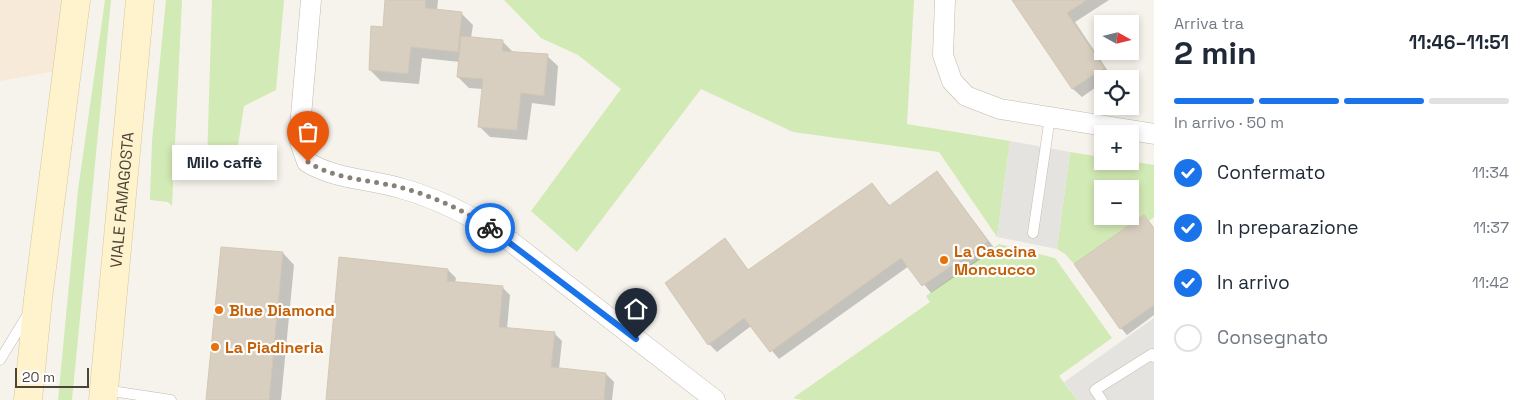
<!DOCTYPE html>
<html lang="it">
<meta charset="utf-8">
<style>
body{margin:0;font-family:"Space Grotesk",sans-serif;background:#f6f6f7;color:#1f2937;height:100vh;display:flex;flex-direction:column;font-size:19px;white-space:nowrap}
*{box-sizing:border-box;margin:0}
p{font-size:16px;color:#747a83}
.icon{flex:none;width:28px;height:28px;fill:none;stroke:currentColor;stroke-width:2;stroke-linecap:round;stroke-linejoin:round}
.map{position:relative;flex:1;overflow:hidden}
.sheet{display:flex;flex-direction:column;background:#fff;width:375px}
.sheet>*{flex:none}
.needle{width:32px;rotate:98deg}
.tools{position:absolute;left:1094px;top:15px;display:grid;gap:10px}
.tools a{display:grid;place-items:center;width:45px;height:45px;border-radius:0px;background:#fff;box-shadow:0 2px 8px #0003;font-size:25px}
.scale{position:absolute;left:15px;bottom:12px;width:74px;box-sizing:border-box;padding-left:5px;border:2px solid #4b4439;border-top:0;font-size:14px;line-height:18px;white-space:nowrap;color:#4b4439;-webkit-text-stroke:4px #fff;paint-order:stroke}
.pin{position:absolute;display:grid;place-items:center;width:42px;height:42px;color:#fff;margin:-51px -21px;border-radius:50% 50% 50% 0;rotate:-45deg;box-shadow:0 0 5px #0007}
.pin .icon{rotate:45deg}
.courier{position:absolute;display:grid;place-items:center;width:50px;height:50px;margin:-25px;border:4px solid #1a73e8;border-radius:50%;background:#fff;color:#222;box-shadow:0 1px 6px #0007}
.bubble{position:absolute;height:35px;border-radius:0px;background:#fff;box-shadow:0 2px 8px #0003;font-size:16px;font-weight:700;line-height:35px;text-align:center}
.overview em{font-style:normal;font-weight:700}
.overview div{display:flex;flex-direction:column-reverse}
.overview{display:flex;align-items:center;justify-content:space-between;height:85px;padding:0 20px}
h1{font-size:32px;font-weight:700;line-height:38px}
.bar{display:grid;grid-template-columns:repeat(4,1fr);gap:8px 5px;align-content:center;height:60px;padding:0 20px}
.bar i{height:6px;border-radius:4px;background:#e0e1e3}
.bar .selected{background:#1a73e8}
.bar p{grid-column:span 4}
ol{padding:0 20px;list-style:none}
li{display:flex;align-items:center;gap:15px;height:55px}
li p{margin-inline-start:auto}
li .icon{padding:5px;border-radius:50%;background:#1a73e8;color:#fff;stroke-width:4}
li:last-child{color:#747a83}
li i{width:28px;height:28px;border:2px solid #e0e1e3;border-radius:50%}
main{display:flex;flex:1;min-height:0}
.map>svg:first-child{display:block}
.commercial{fill:#f7ead8}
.grass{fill:#d2eab5;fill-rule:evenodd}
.parking{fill:#e5e3e0}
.shadow{fill:#0003}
.building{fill:#d8cfc1;stroke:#d3c7b4}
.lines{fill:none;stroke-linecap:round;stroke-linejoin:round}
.lane-casing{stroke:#c2bbae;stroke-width:11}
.street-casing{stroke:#c2bbae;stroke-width:21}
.secondary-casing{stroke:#d6c79b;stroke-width:29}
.lane{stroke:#fff;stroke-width:10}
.street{stroke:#fff;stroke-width:20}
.secondary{stroke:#fff3cd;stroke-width:28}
.done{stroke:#878178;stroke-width:5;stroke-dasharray:0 9}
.route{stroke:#1a73e8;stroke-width:6}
.food-dot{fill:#e8710a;stroke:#fff;stroke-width:2}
.labels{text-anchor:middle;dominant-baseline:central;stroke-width:4.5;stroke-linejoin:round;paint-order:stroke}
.street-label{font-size:16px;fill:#4b4439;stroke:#fff}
.food-label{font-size:16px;font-weight:bold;fill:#c56008;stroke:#fff;text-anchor:start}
</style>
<main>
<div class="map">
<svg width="1154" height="400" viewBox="0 0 1154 400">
<rect width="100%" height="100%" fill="#f6f3ec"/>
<!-- commercial -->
<path class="commercial" d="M0,0h76l-9,69 -67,12z"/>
<!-- grass -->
<path class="grass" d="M105,0h6l-39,400h-14l20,-210z
M166,0h16l-10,206 -4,-4 -18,-2 2,-59z
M212,0h72l-8,90 -32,16 -9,59 -28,-3z
M504,0h410l-7,124 103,17 -13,96 -58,-85 -146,-20 -92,-43 -124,163 -46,-41 90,-122 -43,-34 -37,-17z
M1070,152l32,5v4h28l24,4v52l-5,4 -5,-6 -70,49 -9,-10 -8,-5zM1102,189h28v27h-28z
M999,244l56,14 57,80 -53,38 18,24h-275l-9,-2 137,-96 -4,-6z"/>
<!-- parking -->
<path class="parking" d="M1010,141l60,11 -13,97 -60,-12z
M1154,318v82h-77l-13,-18z"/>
<!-- shadow -->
<path class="shadow" d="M386,0h52l-1,11 25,3 11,11 -2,13 31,3 11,11 34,4 11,10 -3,40 -23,-3 -5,37 -37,-3 -11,-11 4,-37 -14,-1 -11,-11 2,-15 -38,-4 -3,26 -38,-3 -11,-11 14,-42z
M1014,0h95l-34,22 37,55 -10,2v4l-20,14 -9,-8z
M937,173l58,76 -64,44 -22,-27 -130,93 -28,-33 -34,26 -8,-8 16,-105 24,32 123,-86 18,21z
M1144,216l10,12v87l-27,20 -6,-7z
M283,253l11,12 -13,135h-73z
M448,270l8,8 -1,5 47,4 8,8 -3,34 47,4 8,8 -3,28 47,5 8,8 -2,18h-285z"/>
<!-- building -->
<path class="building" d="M385,0h41l-1,8 37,4 -4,40 -47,-5 -3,27 -39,-4 2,-44 12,1z
M1012,0h75l-20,13 37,55 -32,21z
M461,36l42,4 -1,11 46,3 -4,42 -23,-3 -4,37 -39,-3 5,-48 -26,-2z
M937,171l51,70 -66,45 -21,-28 -131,94 -26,-34 -36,27 -43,-62 60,-45 23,32 124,-87 17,23z
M1144,215l10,13v77l-34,24 -46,-65z
M221,247l62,5 -14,148h-63z
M339,257l109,12 -1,12 56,5 -4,41 56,5 -4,35 55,6 -2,27h-278z"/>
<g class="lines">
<!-- lane casing -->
<g class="lane-casing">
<path id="lane" d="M1033,233l17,-116
M0,360l28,-46
M105,390l66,10
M1102,400l-7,-10 57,-36 2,3"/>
</g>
<!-- street casing -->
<g class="street-casing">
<path id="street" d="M311,0l-12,139 8,23c27,17 63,17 93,26 40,11 76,30 110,53l205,159
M945,0l-2,55 9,26 14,15 34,13 154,25"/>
</g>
<!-- secondary casing -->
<g class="secondary-casing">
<g id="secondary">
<path d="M28,400l10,-101 38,-299"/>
<path id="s1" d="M103,400l37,-400"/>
</g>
</g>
<!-- lane -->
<use href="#lane" class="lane"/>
<!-- street -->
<use href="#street" class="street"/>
<!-- secondary -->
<use href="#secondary" class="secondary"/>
</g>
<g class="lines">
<!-- done -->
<path class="done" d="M308,162c24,16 59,18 87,24 33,8 67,23 95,42"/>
<!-- route -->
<path class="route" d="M490,228l146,111"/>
</g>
<!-- markers -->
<g class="food-dot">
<circle cx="944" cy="260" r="5"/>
<circle cx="219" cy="310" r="5"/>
<circle cx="215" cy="347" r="5"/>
</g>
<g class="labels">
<!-- street labels -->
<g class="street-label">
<text stroke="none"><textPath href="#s1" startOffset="201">VIALE FAMAGOSTA</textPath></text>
</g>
<!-- food labels -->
<g class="food-label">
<text x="954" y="251">La Cascina<tspan x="954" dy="18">Moncucco</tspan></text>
<text x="229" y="310">Blue Diamond</text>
<text x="225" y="347">La Piadineria</text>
</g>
</g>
</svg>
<div class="tools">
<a><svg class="needle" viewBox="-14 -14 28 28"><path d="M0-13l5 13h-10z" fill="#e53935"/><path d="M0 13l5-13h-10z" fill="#747a83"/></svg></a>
<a><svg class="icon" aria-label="locate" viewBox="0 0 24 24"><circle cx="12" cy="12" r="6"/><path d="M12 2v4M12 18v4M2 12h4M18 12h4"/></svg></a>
<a>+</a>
<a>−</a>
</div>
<div class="scale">20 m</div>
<div class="pin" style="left:308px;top:162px;background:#ea580c"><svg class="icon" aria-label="bag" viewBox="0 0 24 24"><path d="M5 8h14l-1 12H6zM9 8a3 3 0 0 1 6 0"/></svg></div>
<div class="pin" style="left:636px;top:339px;background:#1f2937"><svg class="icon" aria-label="home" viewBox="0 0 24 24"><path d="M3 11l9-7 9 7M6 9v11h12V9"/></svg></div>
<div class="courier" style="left:490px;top:228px"><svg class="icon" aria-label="bike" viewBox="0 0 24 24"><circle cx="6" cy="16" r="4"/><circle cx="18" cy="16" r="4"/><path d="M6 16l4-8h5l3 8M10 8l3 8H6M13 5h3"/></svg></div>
<div class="bubble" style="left:172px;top:145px;width:105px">Milo caffè</div>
</div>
<section class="sheet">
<div class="overview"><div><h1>2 min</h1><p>Arriva tra</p></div><em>11:46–11:51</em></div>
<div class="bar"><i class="selected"></i><i class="selected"></i><i class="selected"></i><i></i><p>In arrivo · 50 m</p></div>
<ol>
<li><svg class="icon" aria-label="check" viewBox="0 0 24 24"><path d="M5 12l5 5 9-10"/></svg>Confermato<p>11:34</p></li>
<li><svg class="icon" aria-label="check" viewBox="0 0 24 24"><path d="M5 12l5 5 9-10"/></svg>In preparazione<p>11:37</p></li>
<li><svg class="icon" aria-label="check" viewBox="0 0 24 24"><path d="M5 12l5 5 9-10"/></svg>In arrivo<p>11:42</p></li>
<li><i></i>Consegnato</li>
</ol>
</section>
</main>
